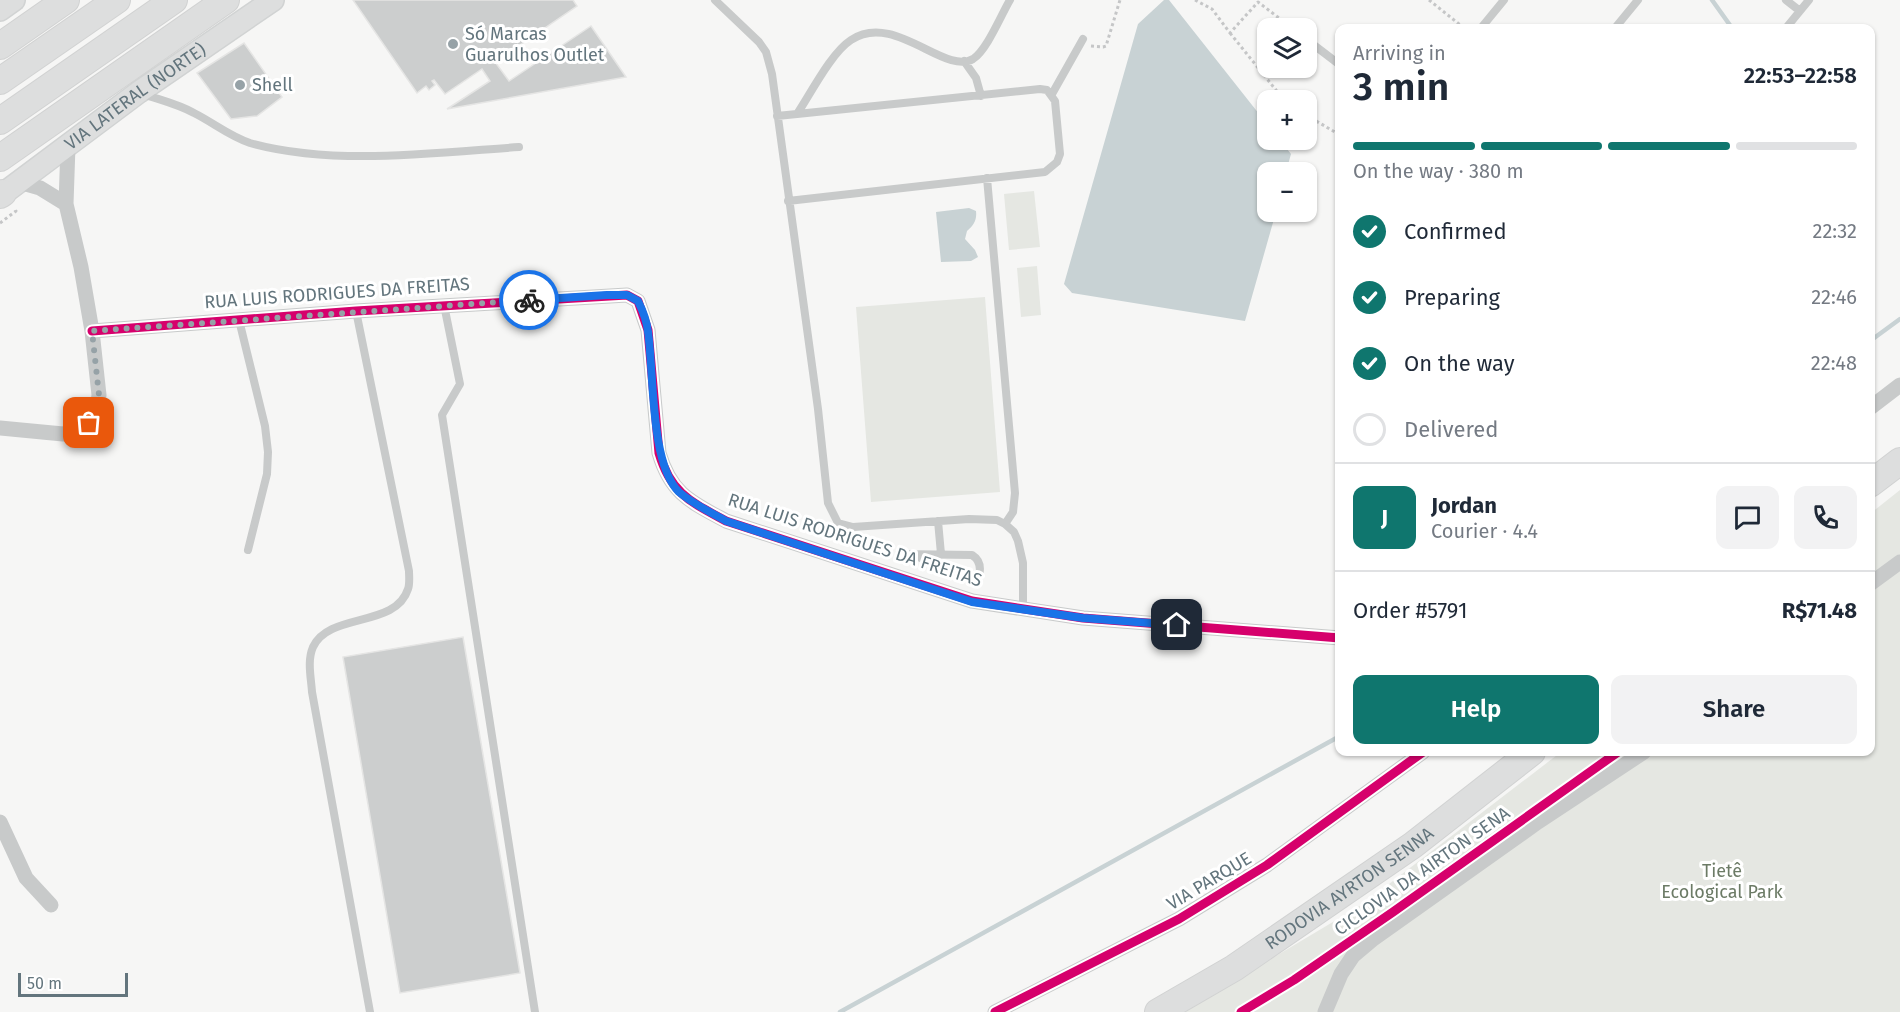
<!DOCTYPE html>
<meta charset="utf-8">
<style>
body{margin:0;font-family:"Fira Sans",sans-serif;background:#f2f2f3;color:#1f2937;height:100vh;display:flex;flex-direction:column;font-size:22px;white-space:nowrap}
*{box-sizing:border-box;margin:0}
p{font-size:20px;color:#747a83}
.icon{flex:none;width:33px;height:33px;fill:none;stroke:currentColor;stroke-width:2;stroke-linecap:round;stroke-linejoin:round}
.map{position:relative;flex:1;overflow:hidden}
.sheet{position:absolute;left:1335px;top:24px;width:540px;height:732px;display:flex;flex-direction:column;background:#fff;border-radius:12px;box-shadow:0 2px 4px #0004}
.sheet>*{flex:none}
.buttons{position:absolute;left:1257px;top:18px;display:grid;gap:12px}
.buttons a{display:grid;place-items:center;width:60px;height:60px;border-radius:12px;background:#fff;box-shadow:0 2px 4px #0004;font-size:30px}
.scale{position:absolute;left:18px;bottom:15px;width:110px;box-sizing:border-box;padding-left:6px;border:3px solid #63757d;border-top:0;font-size:16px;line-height:21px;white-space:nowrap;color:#63757d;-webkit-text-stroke:4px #fff;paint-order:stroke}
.pin{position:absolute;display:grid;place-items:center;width:51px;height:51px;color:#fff;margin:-26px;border-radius:12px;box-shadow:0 3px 9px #0006}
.courier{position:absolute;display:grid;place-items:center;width:60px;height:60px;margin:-30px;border:4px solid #1a73e8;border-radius:50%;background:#fff;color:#222;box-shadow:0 2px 8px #0007}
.headline em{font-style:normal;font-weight:600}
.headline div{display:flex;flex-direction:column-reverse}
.headline{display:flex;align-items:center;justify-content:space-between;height:102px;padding:0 18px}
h1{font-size:39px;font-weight:600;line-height:45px}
.bar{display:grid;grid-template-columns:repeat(4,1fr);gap:9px 6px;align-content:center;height:72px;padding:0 18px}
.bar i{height:8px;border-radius:4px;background:#e0e1e3}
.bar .selected{background:#0f766e}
.bar p{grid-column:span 4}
.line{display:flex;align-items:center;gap:15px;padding:0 18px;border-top:2px solid #e0e1e3}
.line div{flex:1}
.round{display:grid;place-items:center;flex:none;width:63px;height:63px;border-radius:12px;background:#f2f2f3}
ol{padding:0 18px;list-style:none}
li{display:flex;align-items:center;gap:18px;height:66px}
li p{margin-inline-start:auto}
li .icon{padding:6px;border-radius:50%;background:#0f766e;color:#fff;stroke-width:4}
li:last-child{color:#747a83}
li i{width:33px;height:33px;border:3px solid #e0e1e3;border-radius:50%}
.button{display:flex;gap:12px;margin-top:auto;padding:12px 18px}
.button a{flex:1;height:69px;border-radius:12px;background:#0f766e;color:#fff;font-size:24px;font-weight:600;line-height:69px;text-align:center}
.button a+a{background:#f2f2f3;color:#1f2937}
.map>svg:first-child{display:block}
.green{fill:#e5e7e2}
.water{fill:#c8d2d4}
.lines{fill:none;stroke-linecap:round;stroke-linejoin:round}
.stream{stroke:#c8d2d4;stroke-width:4.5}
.building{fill:#cccece;stroke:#e5e5e4;stroke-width:1.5}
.secondary-casing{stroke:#d1d3d3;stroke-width:24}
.highway-casing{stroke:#d1d2d2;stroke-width:28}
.path{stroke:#c5c6c7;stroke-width:3;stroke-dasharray:3 3;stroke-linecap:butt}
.lane{stroke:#c8caca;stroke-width:8}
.street{stroke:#c8caca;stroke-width:15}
.secondary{stroke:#dddede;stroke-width:21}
.highway{stroke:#dddede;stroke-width:26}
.cycleway-casing{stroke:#fff;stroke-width:13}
.cycleway{stroke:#d6006c;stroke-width:9}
.done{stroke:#96a2a7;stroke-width:6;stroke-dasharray:0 10.8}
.route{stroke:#1a73e8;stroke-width:8}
.poi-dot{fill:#96a2a7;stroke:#fff;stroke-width:2}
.labels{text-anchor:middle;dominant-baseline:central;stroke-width:6;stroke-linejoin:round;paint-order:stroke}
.poi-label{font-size:18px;fill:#63757d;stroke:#fff;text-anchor:start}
.street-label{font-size:18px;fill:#63757d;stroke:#fff}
.park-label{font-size:18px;fill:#6c7b66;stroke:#fff}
</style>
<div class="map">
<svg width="1900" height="1012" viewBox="0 0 1900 1012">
<rect width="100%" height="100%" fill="#f6f6f5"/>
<!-- green -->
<path class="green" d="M1034,191l6,56 -31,3 -5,-56z
M1037,266l4,49 -20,2 -4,-49z
M985,297l15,195 -129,10 -15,-195z
M1900,490v522h-718l181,-108 198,-152h309l1,-239z"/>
<!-- water -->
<path class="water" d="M1164,0h5l98,124 1,16h12l11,14 -5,18h-18v40h8l-31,109 -173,-28 -8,-9 74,-260z
M969,208l7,3c1,9 -2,14 -9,20l-2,8 10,11 3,7 -7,4 -30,1 -5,-50z"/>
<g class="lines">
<!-- stream -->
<path class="stream" d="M1712,0l20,28
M1870,341l30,-22
M840,1012l500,-276"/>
</g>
<!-- building -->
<path class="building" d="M353,0h220l4,6 -82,56 14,19 82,-55 35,51 -179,32 43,-28 -8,-12 -37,25 -11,-14 -2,1 3,4 -6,5 -3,-4 -9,7z
M244,43l38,54 -25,19 -26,3 -34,-46z
M463,637l57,336 -120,20 -57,-336z"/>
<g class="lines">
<!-- secondary casing -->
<g class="secondary-casing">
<g id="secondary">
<path d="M0,10l14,-10"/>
<path id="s1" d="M0,196l139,-104 134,-92"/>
</g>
</g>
<!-- highway casing -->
<g class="highway-casing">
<g id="highway">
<path d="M0,46l66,-46"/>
<path d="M0,81l117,-81"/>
<path d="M0,121l174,-121"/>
<path d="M0,158l226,-158"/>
<path d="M0,195l3,-2"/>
<path d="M1870,484l30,-23"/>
<path id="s2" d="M1158,1012l76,-44 179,-123 119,-93"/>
</g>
</g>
<!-- path -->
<path class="path" d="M1195,0l17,9 18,24 28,-31 21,16
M1429,0l35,28
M1230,33l54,67
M1091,46l12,1 3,-1 14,-46
M1306,115l34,20
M0,223l16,-12 -1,-2"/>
<!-- lane -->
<path class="lane" d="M715,0l44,42 7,10 6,22 46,335 10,94 10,20 15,4 116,-8 28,1 8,4 9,8 4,9 5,22v47
M1786,0l14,11
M1286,23l7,5
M1481,28l23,-28
M1615,28l23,-28
M1786,28l23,-28
M1306,39l34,26
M964,61l12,17 5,18
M143,94c17,6 35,10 51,19 20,10 35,23 56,30 82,23 184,10 269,4
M1052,94l31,-55
M777,116l20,-2c14,-21 34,-61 54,-74 43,-29 94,36 122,19 14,-9 28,-44 37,-59
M987,178l28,315 -2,19 -8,12
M788,201l257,-29 12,-10 3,-8 -5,-53 -8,-11 -7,-1 -243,25
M444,305l16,79 -18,31 93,597
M356,311l53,260c0,5 1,13 -1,18 -12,39 -79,23 -95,58 -6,14 -2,30 -1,45l58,320
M239,320l26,106 3,26 -1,22 -19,76
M938,521l3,33
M899,554l73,1c8,5 9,13 7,21l-12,2 -53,-23"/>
<!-- street -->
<path class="street" d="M19,182l21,6 26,16
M92,331l264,-20 271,-16 11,6 10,29 11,123c12,41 32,49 67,68l246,80 111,17 257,20
M1870,408l30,-23
M0,428l63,6 14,-2 12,-9 8,-12 2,-16 -7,-64 -11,-64 -15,-63 2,-58
M1870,584l30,-22
M0,822l26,56 25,27
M995,1012l184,-93 88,-54 156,-113
M1325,1012l16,-38 12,-18 19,-16 166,-118 106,-70"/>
<!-- secondary -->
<use href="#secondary" class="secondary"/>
<!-- highway -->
<use href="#highway" class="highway"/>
<!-- cycleway casing -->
<g class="cycleway-casing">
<path id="cycleway" d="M92,331l264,-20 271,-16 11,6 10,29 11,123c12,41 32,49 67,68l246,80 111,17 257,20
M995,1012l184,-93 88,-54 156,-113
M1241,1012l53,-32 99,-68 225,-160"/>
</g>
<!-- cycleway -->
<use href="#cycleway" class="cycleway"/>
</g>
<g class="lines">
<!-- done -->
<path class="done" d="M89,423l8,-12 2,-16 -7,-64 437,-31"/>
<!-- route -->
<path class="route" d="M529,300l78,-5h20l11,6c5,10 9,20 10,31 6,40 2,132 31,160 14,12 31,20 47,29l246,81 111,16 94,7"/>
</g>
<!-- markers -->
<g class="poi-dot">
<circle cx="453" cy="44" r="6"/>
<circle cx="240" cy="85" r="6"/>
</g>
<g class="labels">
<!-- poi labels -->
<g class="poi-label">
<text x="465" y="34">Só Marcas<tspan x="465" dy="21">Guarulhos Outlet</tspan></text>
<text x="252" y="85">Shell</text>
</g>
<!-- street labels -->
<g class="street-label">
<text stroke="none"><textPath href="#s1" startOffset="168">VIA LATERAL (NORTE)</textPath></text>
<text transform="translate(337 293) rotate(-4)">RUA LUIS RODRIGUES DA FREITAS</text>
<text transform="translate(855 540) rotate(18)">RUA LUIS RODRIGUES DA FREITAS</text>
<text transform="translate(1422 871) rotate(-35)">CICLOVIA DA AIRTON SENA</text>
<text transform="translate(1209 881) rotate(-31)">VIA PARQUE</text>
<text stroke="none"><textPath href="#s2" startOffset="228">RODOVIA AYRTON SENNA</textPath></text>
</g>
<!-- park labels -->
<g class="park-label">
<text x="1722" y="871">Tietê<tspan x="1722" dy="21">Ecological Park</tspan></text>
</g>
</g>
</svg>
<div class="buttons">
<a><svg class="icon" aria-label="layers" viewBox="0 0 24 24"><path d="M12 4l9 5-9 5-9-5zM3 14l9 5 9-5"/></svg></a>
<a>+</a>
<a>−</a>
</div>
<div class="scale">50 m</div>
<div class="pin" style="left:89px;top:423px;background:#ea580c"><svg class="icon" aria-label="bag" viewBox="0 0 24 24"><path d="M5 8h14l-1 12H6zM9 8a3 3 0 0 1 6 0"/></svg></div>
<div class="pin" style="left:1177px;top:625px;background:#1f2937"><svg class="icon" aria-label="home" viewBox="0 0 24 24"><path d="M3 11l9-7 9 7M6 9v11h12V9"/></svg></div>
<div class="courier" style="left:529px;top:300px"><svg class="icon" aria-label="bike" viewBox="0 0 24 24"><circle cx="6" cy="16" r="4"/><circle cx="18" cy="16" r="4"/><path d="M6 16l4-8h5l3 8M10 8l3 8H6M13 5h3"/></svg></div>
<section class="sheet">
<div class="headline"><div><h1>3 min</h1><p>Arriving in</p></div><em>22:53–22:58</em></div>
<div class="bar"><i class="selected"></i><i class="selected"></i><i class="selected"></i><i></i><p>On the way · 380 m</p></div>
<ol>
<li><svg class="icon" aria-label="check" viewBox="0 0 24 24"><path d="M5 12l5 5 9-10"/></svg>Confirmed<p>22:32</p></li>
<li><svg class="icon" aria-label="check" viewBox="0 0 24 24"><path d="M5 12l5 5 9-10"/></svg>Preparing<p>22:46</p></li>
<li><svg class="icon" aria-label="check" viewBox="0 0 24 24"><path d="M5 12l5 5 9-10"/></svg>On the way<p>22:48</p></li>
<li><i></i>Delivered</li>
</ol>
<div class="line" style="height:108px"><b class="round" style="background:#0f766e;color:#fff">J</b><div><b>Jordan</b><p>Courier · 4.4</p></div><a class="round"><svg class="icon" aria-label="chat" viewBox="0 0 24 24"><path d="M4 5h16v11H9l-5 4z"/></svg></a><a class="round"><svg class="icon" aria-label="phone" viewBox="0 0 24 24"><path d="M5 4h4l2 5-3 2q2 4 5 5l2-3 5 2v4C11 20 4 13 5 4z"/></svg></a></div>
<div class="line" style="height:78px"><div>Order #5791</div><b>R$71.48</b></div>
<div class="button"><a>Help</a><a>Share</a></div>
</section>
</div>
